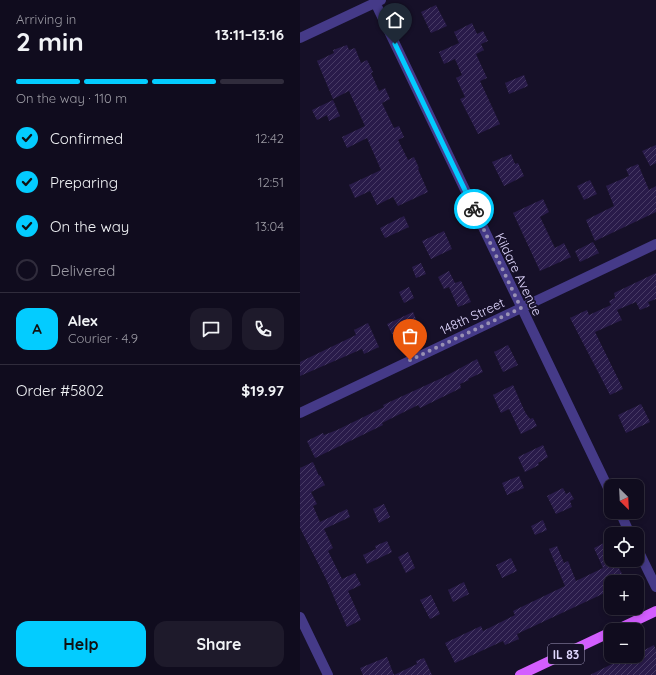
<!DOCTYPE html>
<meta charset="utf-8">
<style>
body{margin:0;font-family:Quicksand,sans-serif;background:#1e1a2b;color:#f1f3f6;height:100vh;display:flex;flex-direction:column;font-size:15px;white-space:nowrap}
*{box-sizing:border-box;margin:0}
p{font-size:13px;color:#9c9ba4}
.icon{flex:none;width:22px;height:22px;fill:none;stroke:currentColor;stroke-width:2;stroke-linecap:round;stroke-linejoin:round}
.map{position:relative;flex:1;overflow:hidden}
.panel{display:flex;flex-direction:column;background:#100c1e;width:300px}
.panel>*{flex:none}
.needle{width:26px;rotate:156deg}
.controls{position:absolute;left:304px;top:479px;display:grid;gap:8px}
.controls a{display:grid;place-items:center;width:40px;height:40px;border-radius:8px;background:#100c1e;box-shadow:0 2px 6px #0003,0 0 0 1px #302c3c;font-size:20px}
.pin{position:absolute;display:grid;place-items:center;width:34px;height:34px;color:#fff;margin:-41px -17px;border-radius:50% 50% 50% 0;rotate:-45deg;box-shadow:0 0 4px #0007}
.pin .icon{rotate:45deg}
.courier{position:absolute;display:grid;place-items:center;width:40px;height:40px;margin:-20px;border:3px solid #03ccff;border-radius:50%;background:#fff;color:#222;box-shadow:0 1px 5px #0007}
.headline em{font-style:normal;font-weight:800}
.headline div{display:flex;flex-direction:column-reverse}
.headline{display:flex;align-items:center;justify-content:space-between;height:68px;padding:0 16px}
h1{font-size:26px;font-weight:800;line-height:30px}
.bar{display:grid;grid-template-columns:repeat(4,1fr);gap:6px 4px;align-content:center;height:48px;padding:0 16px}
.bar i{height:5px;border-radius:3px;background:#302c3c}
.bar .current{background:#03ccff}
.bar p{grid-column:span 4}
.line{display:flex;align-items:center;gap:10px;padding:0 16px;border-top:1px solid #302c3c}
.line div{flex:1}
.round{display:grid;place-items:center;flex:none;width:42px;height:42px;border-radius:12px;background:#1e1a2b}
ol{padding:0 16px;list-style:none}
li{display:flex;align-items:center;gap:12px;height:44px}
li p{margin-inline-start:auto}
li .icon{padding:4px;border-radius:50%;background:#03ccff;color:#111;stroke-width:4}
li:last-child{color:#9c9ba4}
li i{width:22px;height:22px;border:2px solid #302c3c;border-radius:50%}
.button{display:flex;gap:8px;margin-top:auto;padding:8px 16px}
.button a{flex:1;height:46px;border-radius:12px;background:#03ccff;color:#111;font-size:16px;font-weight:800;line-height:46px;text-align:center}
.button a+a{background:#1e1a2b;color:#f1f3f6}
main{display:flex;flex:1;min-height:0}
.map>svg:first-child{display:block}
.building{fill:url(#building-hatch)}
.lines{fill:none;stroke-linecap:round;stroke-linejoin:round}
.minor{stroke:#453a88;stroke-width:10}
.major{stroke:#d35eff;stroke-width:10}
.done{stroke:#9991b4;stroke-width:4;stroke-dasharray:0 7.2}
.route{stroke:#03ccff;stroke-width:5}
.labels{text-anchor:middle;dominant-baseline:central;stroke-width:3.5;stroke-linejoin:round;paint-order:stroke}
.shield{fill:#161028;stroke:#a39bbe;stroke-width:1}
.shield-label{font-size:12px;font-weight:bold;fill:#e0d7ff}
.street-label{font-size:13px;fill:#e0d7ff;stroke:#161028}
</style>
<main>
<section class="panel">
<div class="headline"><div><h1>2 min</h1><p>Arriving in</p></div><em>13:11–13:16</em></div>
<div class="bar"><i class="current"></i><i class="current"></i><i class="current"></i><i></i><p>On the way · 110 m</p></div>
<ol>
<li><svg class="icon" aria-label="check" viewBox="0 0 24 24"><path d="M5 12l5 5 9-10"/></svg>Confirmed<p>12:42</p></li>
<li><svg class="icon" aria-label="check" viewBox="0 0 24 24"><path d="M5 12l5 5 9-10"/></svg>Preparing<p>12:51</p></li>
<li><svg class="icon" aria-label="check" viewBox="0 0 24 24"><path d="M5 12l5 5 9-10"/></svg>On the way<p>13:04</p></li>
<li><i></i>Delivered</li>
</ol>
<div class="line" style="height:72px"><b class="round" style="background:#03ccff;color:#111">A</b><div><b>Alex</b><p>Courier · 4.9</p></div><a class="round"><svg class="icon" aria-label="chat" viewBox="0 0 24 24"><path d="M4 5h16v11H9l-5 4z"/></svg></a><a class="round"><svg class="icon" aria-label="phone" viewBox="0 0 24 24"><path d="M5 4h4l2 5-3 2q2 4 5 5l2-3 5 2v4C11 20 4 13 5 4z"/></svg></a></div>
<div class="line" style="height:52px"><div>Order #5802</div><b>$19.97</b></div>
<div class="button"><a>Help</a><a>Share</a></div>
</section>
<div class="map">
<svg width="356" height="675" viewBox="0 0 356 675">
<defs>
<pattern id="building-hatch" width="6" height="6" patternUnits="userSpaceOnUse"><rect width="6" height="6" fill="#291b4a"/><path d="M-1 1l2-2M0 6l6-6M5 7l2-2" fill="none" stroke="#483b65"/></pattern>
</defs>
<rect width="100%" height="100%" fill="#161028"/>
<!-- building -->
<path class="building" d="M136,5l11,21 -16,7 -10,-21z
M172,23l5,11 6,-3 5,10 -7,3 3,6 -8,4 11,24 -7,3 20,43 -22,10 -18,-35 5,-2 -9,-19 6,-3 -7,-16 -11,5 -5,-12 20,-9 -5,-11z
M47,45l2,5 6,-2 6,15 6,-3 6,12 -2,1 8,18 6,-3 5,11 -8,4 12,25 5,-2 5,11 -6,3 10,20 6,-3 5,11 -1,1 10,23 -30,14 -5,-9 -16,8 -7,-14 -15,7 -6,-13 32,-15 -14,-32 -20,10 -5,-11 23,-11 -16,-35 -16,8 -16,-38 17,-8 -1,-3z
M224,75l4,11 -19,8 -4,-11z
M33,100l7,16 -11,5 -2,-6 -10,5 -5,-10z
M356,145v18l-6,3 -8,-15z
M211,154l4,10 3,-1 6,13 -20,10 -12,-24z
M338,164l11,26 7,-4v26l-61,29 -9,-21 28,-14 -8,-20 23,-10 -3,-7z
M290,180l7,14 -13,6 -7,-14z
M243,199l6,13 -9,5 15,31 9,-5 7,14 -31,14 -27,-58z
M104,216l5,11 -24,11 -5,-10z
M144,231l8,18 -21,10 -9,-18z
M293,242l6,11 -19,9 -5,-11z
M121,263l5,11 -10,4 -4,-11z
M149,271l6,12 6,-2 10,21 -13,5 -9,-20 -5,2 -6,-12z
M356,273v26l-8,3 2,4 -10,4 -4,-8 -19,8 5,10 -27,12 28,57 -13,6 -40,-77 17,-8 2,5 22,-10 -2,-4 6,-3 -1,-5z
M109,287l5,11 -10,5 -5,-11z
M113,312l6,14 -25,12 -7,-14z
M68,323l11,24 -15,7 -2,-5 -62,27v-14l56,-27 -2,-5z
M208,345l10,20 -15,7 -9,-20z
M177,359l6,13 -15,7 1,1 -9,4 1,4 -41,20 -2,-3 -36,18 1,2 -68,33 -8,-17 16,-8 1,2 13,-5 47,-23 -1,-2 61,-28z
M213,385l12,27 5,7 3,-1 4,8 -16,8 -12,-25 -8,4 -8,-18z
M341,404l9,18 -24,11 -8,-18z
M243,445l5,12 -10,6 1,2 -14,7 -7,-15z
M13,462l6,14 1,-1 5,10 -14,7 6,12 -4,2 7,16 27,-13 3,8 -26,12 9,19 -5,3 14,28 13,-6 6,12 -13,6 13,29 -14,7 -21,-48 -26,-51v-60z
M219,476l5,12 -17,7 -5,-12z
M263,488l3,6 4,-2 4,7 -4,2 2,6 -16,7 -9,-18z
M84,504l6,13 -11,6 -6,-14z
M243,520l4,10 -12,5 -4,-9z
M87,541l5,11 -25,12 -4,-9 13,-6 -1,-3z
M306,542l5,10v13l5,-3 10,20h-15v8l-94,44 2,5 -14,6 -2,-4 -48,22 -10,-20 36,-17 2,5 32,-16 -2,-4 52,-25 -16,-37 8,-3 7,17 4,-2 8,20 27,-13 -9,-20z
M108,552l7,16 -9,5 -8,-16z
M211,558l6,13 -15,7 -6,-13z
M164,582l5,12 -16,8 -5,-12z
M131,595l9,19 -10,5 -10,-19z
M354,645l2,5v25h-66l38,-19h9v-2z
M87,657l7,18 23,-11 -1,-3 8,-3 8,17h-69l-3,-7z"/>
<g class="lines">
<!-- minor -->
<path class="minor" d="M74,0l237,494
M0,38l81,-38
M0,413l356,-169
M320,512l10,22
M337,548l19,39
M0,617l28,58"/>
<!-- major -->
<path class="major" d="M316,630l40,-19
M220,675l91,-43"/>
</g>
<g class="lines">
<!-- done -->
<path class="done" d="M110,360l111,-52 -47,-99"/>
<!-- route -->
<path class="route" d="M95,44l79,165"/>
</g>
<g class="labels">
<!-- shield labels -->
<rect class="shield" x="248" y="644" width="36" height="20" rx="3"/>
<g class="shield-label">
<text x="266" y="654">IL 83</text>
</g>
<!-- street labels -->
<g class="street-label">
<text transform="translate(219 274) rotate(64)">Kildare Avenue</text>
<text transform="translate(172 316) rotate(-25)">148th Street</text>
</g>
</g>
</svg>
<div class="controls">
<a><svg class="needle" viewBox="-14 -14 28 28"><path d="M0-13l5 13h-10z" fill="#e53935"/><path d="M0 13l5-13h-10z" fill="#9c9ba4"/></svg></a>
<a><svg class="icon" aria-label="locate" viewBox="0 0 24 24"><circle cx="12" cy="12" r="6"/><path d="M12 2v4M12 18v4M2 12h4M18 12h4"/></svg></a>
<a>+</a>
<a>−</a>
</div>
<div class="pin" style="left:110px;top:360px;background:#ea580c"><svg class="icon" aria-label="bag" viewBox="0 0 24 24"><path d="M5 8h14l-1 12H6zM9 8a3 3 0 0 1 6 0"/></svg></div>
<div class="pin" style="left:95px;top:44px;background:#1f2937"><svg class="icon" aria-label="home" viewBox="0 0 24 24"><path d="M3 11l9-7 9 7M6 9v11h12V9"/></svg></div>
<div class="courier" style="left:174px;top:209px"><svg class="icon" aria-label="bike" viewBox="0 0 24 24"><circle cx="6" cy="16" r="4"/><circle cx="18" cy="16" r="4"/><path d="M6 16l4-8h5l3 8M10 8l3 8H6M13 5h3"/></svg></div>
</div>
</main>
